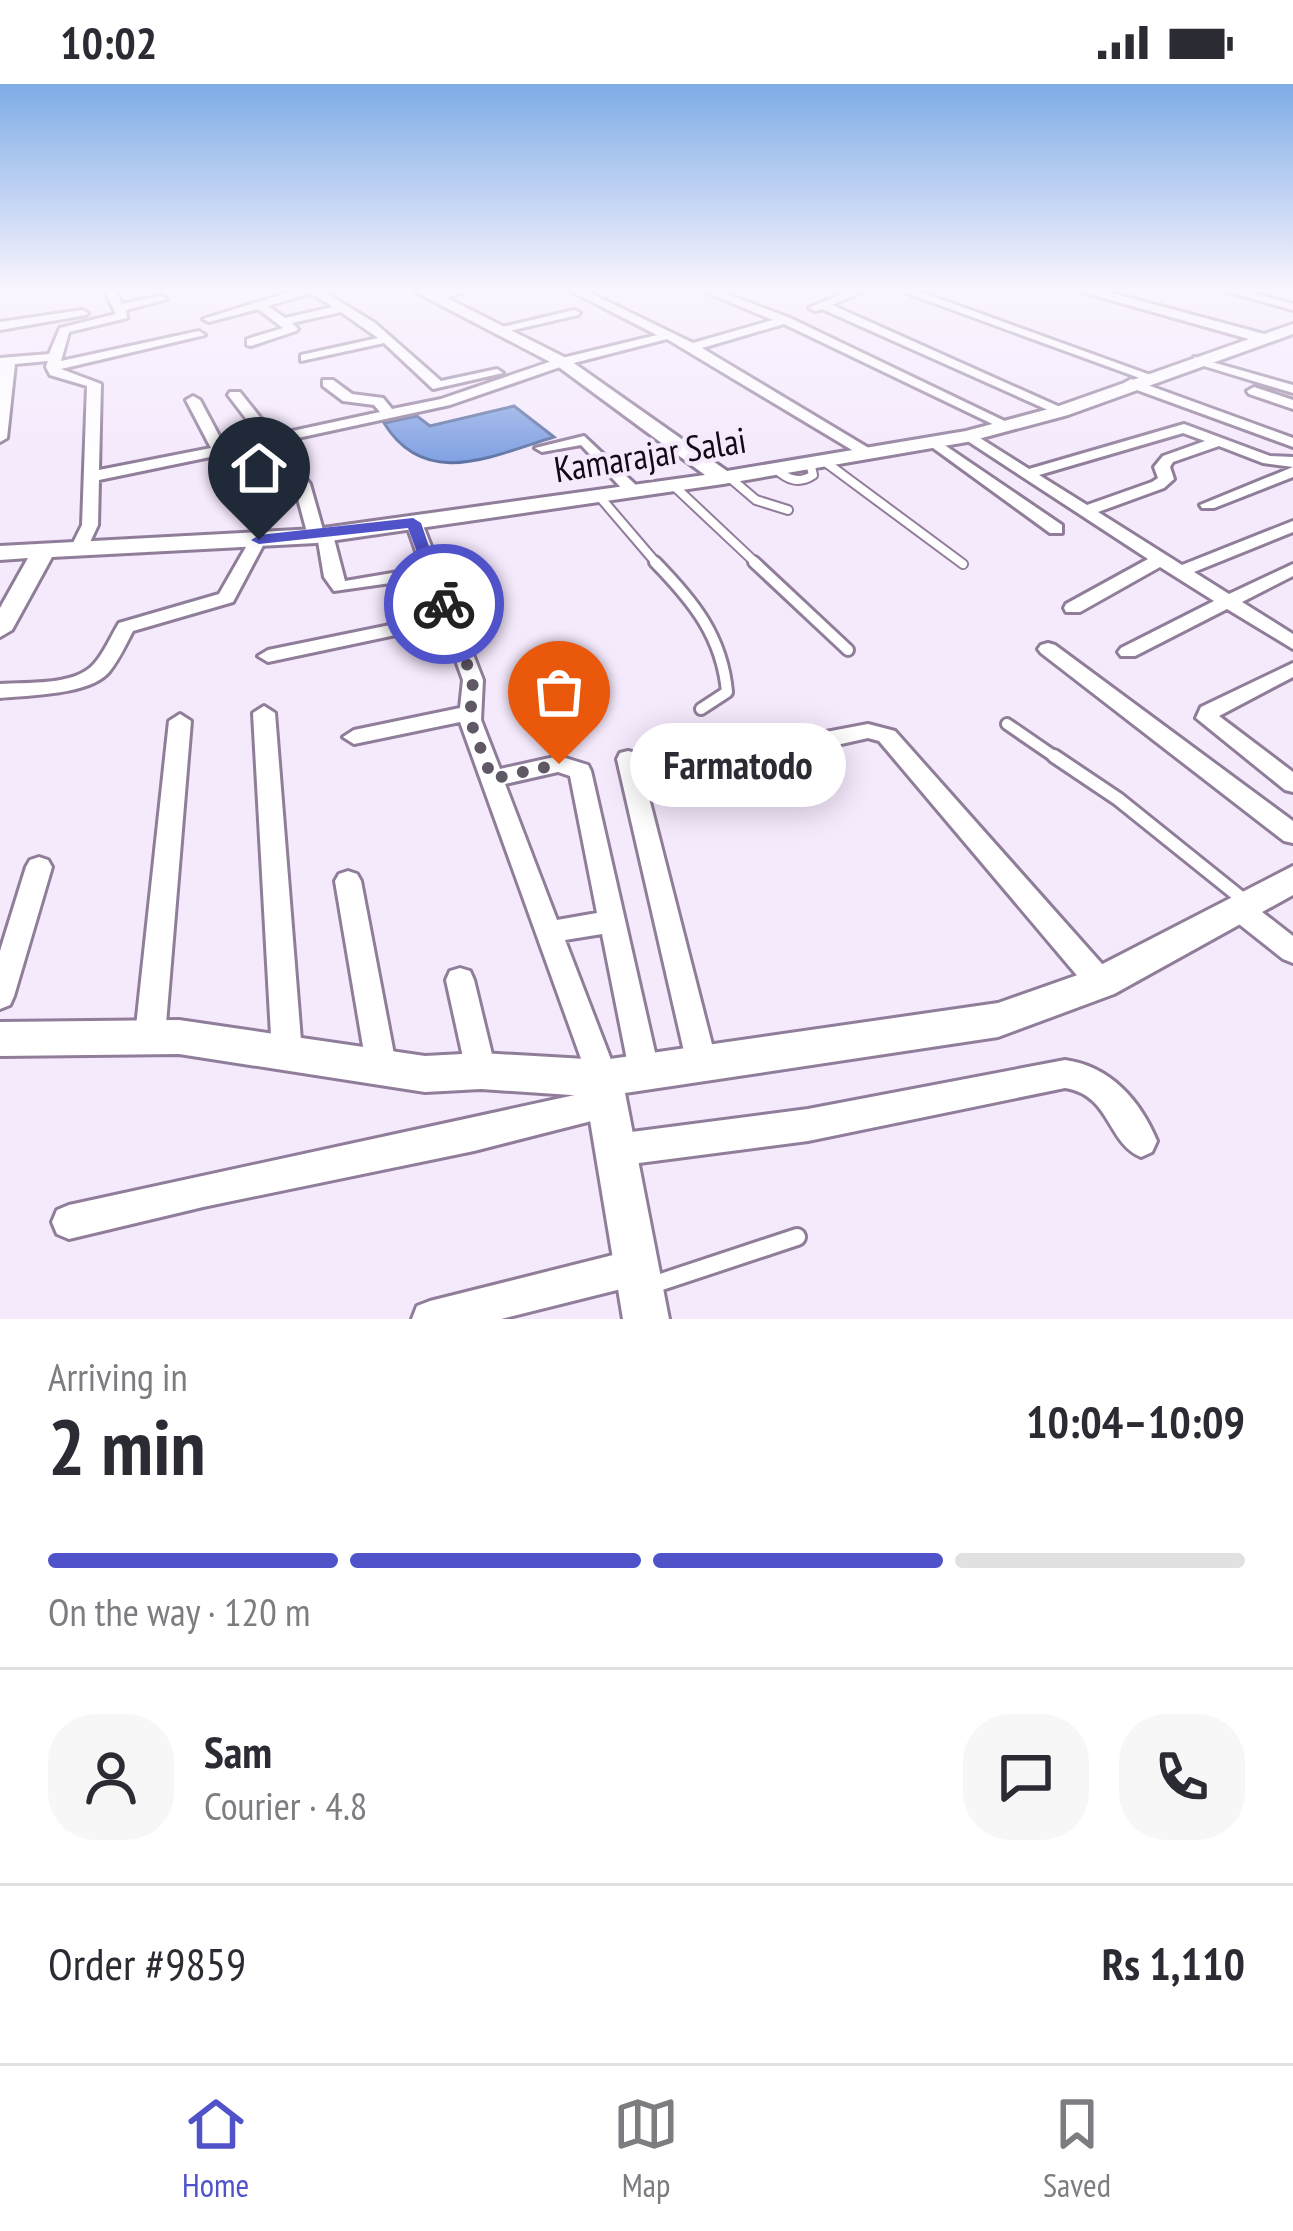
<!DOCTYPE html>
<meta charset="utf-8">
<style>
body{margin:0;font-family:"PT Sans Narrow",sans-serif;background:#f7f7f7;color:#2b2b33;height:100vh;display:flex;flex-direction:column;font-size:45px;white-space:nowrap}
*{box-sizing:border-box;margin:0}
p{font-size:39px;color:#7c7c81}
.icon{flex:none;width:66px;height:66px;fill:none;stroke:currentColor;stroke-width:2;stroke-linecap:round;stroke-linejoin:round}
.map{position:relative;height:1235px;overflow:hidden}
.details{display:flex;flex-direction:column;background:#fff;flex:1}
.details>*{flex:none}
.pin{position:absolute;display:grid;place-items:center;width:102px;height:102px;color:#fff;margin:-123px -51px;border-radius:50% 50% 50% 0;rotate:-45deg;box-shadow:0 0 12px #0007}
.pin .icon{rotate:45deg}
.courier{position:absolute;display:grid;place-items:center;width:120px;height:120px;margin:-60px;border:9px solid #4f52c9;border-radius:50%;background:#fff;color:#222;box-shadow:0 3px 15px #0007}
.bubble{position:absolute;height:84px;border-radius:42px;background:#fff;box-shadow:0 6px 30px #0003;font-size:39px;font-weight:600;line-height:84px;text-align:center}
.headline em{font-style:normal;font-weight:600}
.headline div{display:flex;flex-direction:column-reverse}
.headline{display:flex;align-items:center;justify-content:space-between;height:204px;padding:0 48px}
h1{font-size:78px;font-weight:600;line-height:90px}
.bar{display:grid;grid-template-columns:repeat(4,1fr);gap:18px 12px;align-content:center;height:144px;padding:0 48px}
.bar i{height:15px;border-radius:9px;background:#e1e1e2}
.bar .selected{background:#4f52c9}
.bar p{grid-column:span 4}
.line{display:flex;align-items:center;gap:30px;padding:0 48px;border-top:3px solid #e1e1e2}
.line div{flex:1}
.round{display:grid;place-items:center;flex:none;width:126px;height:126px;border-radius:48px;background:#f7f7f7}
.status{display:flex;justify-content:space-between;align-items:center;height:84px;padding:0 60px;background:#fff;direction:ltr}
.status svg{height:33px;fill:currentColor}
.dock{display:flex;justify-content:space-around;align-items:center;height:168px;border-top:3px solid #e1e1e2;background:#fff;font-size:33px;color:#7c7c81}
.dock a{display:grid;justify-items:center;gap:6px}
.dock .selected{color:#4f52c9}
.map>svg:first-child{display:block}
.water{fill:#7fa0e2;stroke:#5e73a4;stroke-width:3}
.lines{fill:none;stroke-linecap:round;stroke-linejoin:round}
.lane-far3-casing{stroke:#907d9a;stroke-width:12}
.lane-far2-casing{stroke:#907d9a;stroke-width:16}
.lane-far1-casing{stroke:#907d9a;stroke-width:18}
.lane-casing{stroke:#907d9a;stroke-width:22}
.street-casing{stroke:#907d9a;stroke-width:6}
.secondary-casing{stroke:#907d9a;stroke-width:6}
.lane-far3{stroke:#fff;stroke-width:8}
.lane-far2{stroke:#fff;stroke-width:10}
.lane-far1{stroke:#fff;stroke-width:12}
.lane{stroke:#fff;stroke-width:16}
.street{fill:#fff;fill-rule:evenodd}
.secondary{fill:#fff;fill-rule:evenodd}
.route{fill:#4f52c9}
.done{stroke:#615866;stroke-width:12;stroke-dasharray:0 21.6}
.labels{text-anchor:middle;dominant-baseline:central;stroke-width:9;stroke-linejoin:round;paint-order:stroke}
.far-street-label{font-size:36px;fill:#110a15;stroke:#f5e9fc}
</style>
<div class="status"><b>10:02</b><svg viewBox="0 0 49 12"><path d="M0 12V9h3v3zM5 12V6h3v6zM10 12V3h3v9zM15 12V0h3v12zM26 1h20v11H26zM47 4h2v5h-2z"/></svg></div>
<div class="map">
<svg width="1293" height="1235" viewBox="0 0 1293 1235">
<rect width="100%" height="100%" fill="#f5e9fc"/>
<!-- water -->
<path class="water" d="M514,322l40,31c-62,19 -129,53 -170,-14l33,-7 13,10z"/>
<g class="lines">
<!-- lane-far3 casing -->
<g class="lane-far3-casing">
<path id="lane-far3" d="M824,377l139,103
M776,385c12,11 23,15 37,6l-3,-12
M729,393l27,23 32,10
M673,401l85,80
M599,412l59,69"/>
</g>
<!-- lane-far2 casing -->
<g class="lane-far2-casing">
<path id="lane-far2" d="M655,478c38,39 67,74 72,130l-26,17
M754,478l94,88
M1007,640l51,35"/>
</g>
<!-- lane-far1 casing -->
<g class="lane-far1-casing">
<path id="lane-far1" d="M1054,672l64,43 127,102"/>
</g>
<!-- lane casing -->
<g class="lane-casing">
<path id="lane" d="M649,1202l148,-49"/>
</g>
<!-- street casing -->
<g class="street-casing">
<path id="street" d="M105,207h11l6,13 39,-8 6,3 -41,11 1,8 -58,14 -8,29 138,-30 6,4 -144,34 40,15 -2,86 112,-22 -25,-48 7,-4 7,4 24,45 37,-7 -33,-43 2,-3h10l34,43 106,-23 -6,-7 -31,-4 -20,-15v-6h10l19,14 31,4 9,11 49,-10 117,-40 99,-24 -86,-44h15l107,52 80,-23 -70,-29h16l71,27 225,108 -12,3 -219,-105 -82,24 170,102v6h-10l-195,-117 -101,26 -116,40 -171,37 31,42 13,46 10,5 12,46 77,-13 -16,-45 8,-5 8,5 61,157 -2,40 19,49 59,-13 29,9 3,6 68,299 -4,10 -11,4 -11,-4 -4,-10 -27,-136 -37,6 53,138 -7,11 8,3 4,11 -4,11 -145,37 -271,56 -134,32 -12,-5 -5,-12 5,-12 12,-5 529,-115 -6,-2 -4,-10 -128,-356 -106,22 -11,-7 11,-7 106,-22 3,-28 -20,-55 -175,37 -10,-6 10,-6 171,-35 -13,-37 -92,13 -10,-14 -6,-36 -10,-5 -14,-52 -28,-39 -45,12 -6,-1 -116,24 -1,45 -14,30h-12l-3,-4 13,-26 5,-139 -37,-11 -4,-8 2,-6 -33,3 -8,74 -7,4v-84l49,-4 11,-26 56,-14zM558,688l12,4 27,137 -40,7 -52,-136z
M293,207h30l52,32 66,58 56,-12 6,4 -70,16 -49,-46 -83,18v-6l77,-17 -37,-26 -49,11 6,6 -2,2 -45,15 -4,-1v-6l36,-11 -25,-19 -49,13 -6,-3zM311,209l22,14 -48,11 -17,-12z
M447,207h19l-26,9 -5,-3z
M848,207h16l-32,14 237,106 -12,3 -235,-105 -7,2 -6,-3z
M901,207h17l238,86 -11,3z
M1225,207h20l48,13v6z
M82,226l6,3 -2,2 -86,15v-8z
M574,226l6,3 -2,2 -78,18 -6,-4z
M1194,273l99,28v8l-99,-30z
M1131,295l162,59v9l-167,-61 -2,-3z
M1254,303l39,13v9l-44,-15 -2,-3z
M1184,340l86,32 23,1v10l-30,-4 -44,-17 -46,16 -3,5 4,12 -10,9 -66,24 84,53 111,-44v11l-99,40 35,22 64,-30v12l-51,26 51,32v15l-66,-40 -92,47h-14l-3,-4 3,-4 93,-47 -54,-34 -80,45h-14l-2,-4 2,-4 82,-45 -188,-123 12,-3 57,36zM1183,349l22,8 -42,15 -9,11 4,11 -6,4 -65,23 -48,-30z
M584,352l55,52v6h-12l-46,-49 -39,7 -7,-4z
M934,354l128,87v8h-12l-121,-88v-6z
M1293,383v10l-79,31h-12l-2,-3z
M258,451l8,5 -33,62 -100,29c-7,13 -14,29 -24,41 -19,23 -80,23 -109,26v-14c26,-2 75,2 94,-20 10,-11 17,-28 25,-41l100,-29 31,-54z
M1048,559l7,2 238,176v22l-9,-2 -243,-188 -3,-4 3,-4z
M1293,579v14l-74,39 74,56v20l-8,-2 -89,-72 5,-11z
M264,622l11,7 27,340 -4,10 -11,4 -11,-4 -4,-10 -19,-340z
M180,630l11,7 -26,315 -5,9 -10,4 -10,-4 -5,-9 34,-315z
M868,640l27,7 216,243 4,9 -4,9 -10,3 -10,-3 -212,-251 -11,-3 -58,13 -11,-8 11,-8z
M628,667l8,2 3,6 77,301 -4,10 -11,4 -11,-4 -4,-10 -69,-301 3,-6z
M39,773l9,3 4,7 -38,129 -4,9 -10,4v-58l26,-84 4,-7z
M348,787l9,3 4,7 36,189 -4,10 -11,4 -11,-4 -4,-10 -32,-189 4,-7z
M1239,814l9,3 45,35v27l-10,-4 -53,-42 -4,-8 4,-8z
M460,884l10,3 4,9 22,91 -4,10 -11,4 -11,-4 -4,-10 -20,-91 4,-9z
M1065,976c45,6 75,40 92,81l-5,11 -11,5c-34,-14 -30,-62 -76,-69l-257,53 -192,25 -11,-5 -5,-11 5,-11 11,-5 192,-25z
M637,1165l12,6 6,12 -6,12 -12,6 -136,34h-89l5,-13 13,-5z"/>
</g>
<!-- secondary casing -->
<g class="secondary-casing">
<path id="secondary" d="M414,207h19l135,68 159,112 239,-40 90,-24 193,-68 -170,-48h25l160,43 29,-10v10l-225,81 -101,27 -244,42 -407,59 -264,14 -40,73 -12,7v-29l28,-50 -28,2v-14l316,-17 389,-54 -149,-110z
M1293,782v29l-179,99 -116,43 -373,56 44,226h-46l-37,-223 -105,-7 -56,3 -246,-38 -179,2v-34l179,-2 246,36 56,-3 122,7 395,-57 91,-32z"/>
</g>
<!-- lane-far3 -->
<use href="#lane-far3" class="lane-far3"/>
<!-- lane-far2 -->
<use href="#lane-far2" class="lane-far2"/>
<!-- lane-far1 -->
<use href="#lane-far1" class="lane-far1"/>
<!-- lane -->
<use href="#lane" class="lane"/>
<!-- street -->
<use href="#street" class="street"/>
<!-- secondary -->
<use href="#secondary" class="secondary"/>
</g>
<!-- sky -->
<linearGradient id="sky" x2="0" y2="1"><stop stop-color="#7eace6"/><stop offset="0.54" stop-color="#faf5fe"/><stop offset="1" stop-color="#faf5fe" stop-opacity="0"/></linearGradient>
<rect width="1293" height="380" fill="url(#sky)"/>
<!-- route -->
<path class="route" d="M413,434l8,5 29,84 -14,-3 -28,-76 -149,16 -8,-4 8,-5z"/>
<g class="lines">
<!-- done -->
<path class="done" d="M444,520l29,76 -3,40 22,59 67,-15"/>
</g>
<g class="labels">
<!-- far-street labels -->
<g class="far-street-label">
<text transform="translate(650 370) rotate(-9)">Kamarajar Salai</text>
</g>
</g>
</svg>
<div class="pin" style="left:559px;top:680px;background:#ea580c"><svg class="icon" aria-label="bag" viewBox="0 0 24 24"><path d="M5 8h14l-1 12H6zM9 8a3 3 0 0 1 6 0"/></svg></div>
<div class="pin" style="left:259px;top:456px;background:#1f2937"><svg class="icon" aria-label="home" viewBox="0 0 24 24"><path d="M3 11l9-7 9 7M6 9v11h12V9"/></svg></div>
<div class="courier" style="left:444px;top:520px"><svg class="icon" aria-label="bike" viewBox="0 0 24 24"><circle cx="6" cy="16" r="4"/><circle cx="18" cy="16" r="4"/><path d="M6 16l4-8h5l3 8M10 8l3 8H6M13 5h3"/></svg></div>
<div class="bubble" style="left:630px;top:639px;width:216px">Farmatodo</div>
</div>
<section class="details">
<div class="headline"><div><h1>2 min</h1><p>Arriving in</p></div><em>10:04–10:09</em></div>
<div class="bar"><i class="selected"></i><i class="selected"></i><i class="selected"></i><i></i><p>On the way · 120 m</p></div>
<div class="line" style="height:216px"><a class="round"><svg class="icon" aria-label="person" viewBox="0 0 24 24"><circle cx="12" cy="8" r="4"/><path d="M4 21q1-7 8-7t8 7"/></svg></a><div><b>Sam</b><p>Courier · 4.8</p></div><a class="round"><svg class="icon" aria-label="chat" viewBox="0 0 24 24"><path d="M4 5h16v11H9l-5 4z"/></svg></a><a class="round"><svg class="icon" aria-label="phone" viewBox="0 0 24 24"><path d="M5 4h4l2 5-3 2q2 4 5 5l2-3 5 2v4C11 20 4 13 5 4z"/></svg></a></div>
<div class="line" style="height:156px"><div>Order #9859</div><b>Rs 1,110</b></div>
</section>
<nav class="dock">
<a class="selected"><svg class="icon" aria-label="home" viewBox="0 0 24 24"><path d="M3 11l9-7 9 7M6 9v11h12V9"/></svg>Home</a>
<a><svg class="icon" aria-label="map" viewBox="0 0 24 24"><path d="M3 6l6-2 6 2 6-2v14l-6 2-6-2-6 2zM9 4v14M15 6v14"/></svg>Map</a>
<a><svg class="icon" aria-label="saved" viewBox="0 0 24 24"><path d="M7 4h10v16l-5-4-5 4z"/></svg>Saved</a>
</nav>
